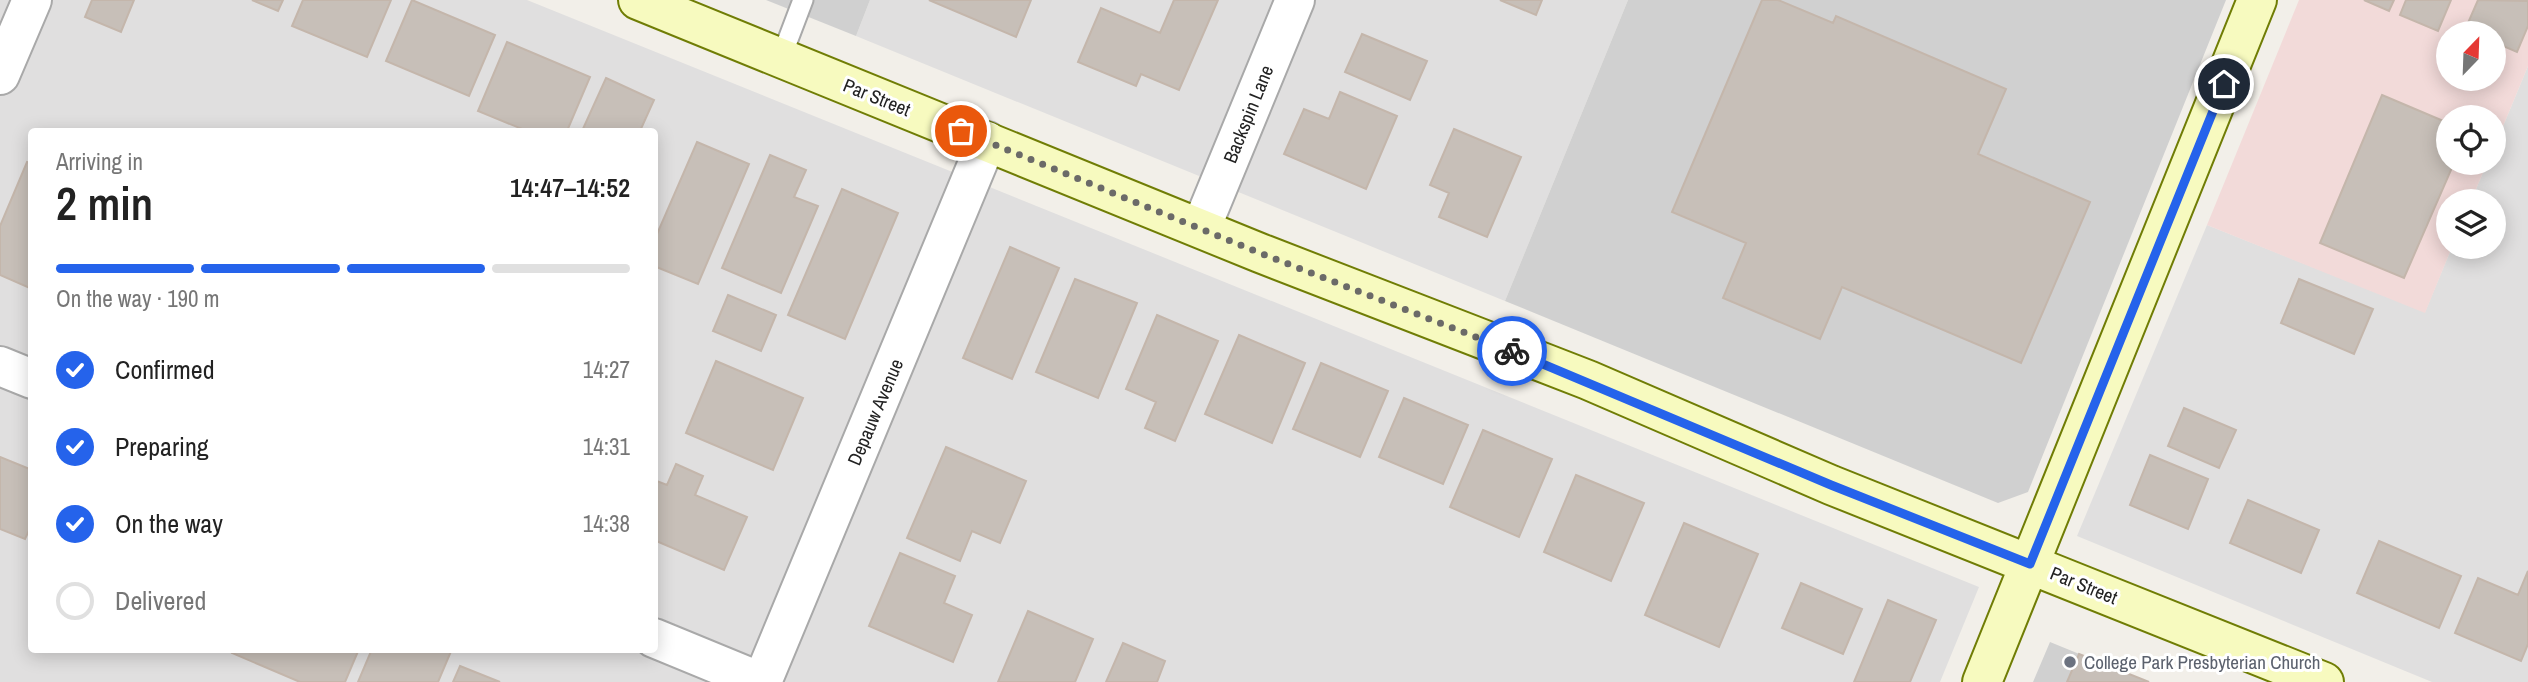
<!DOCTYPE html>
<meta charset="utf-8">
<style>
body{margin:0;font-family:"Archivo Narrow",sans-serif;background:#f6f6f6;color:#222;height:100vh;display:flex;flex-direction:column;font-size:26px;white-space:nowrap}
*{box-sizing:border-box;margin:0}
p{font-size:23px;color:#767676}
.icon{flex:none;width:38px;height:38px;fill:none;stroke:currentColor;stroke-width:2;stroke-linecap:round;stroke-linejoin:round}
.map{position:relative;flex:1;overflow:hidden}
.sheet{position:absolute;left:28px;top:128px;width:630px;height:525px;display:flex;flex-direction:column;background:#fff;border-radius:7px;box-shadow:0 4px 18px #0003}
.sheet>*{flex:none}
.needle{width:46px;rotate:23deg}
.buttons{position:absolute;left:2436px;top:21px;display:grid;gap:14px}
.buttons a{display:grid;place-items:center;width:70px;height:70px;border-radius:50%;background:#fff;box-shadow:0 4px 18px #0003;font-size:35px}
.pin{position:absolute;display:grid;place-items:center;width:60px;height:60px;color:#fff;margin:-30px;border:4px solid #fff;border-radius:50%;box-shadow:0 2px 7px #0007}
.courier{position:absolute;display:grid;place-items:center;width:70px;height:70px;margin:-35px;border:5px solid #2563eb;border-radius:50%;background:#fff;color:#222;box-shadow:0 2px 9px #0007}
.headline em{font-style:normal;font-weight:600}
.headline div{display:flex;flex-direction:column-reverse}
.headline{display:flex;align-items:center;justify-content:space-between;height:119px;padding:0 28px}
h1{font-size:46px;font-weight:600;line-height:52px}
.bar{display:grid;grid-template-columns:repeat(4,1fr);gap:10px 7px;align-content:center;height:84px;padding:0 28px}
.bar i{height:9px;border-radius:5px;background:#e0e0e0}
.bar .on{background:#2563eb}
.bar p{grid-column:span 4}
ol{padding:0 28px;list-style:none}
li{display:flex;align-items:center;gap:21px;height:77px}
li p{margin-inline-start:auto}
li .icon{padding:7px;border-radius:50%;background:#2563eb;color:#fff;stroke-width:4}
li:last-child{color:#767676}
li i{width:38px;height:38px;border:4px solid #e0e0e0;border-radius:50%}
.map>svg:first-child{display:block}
.residential{fill:#e0dfdf;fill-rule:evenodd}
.commercial{fill:#f2dad9;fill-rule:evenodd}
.religious{fill:#d0d0d0}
.building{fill:#c7bfb8;stroke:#c4b6ab;stroke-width:2}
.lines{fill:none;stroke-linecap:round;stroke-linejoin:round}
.lane-casing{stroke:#a9a9a9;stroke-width:23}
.street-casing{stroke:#a9a9a9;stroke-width:42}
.secondary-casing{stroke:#707d05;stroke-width:42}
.lane{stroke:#fff;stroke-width:19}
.street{stroke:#fff;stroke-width:38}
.secondary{stroke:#f7fabf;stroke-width:38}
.done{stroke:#6b6a68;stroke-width:7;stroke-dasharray:0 12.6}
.route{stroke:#2563eb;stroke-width:9}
.worship-dot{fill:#6b7280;stroke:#fff;stroke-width:2.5}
.labels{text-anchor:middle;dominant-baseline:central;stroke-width:6;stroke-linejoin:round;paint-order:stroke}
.street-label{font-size:19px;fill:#222;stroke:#fff}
.worship-label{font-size:19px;fill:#5b616d;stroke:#fff;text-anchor:start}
</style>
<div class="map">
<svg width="2528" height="682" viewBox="0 0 2528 682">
<rect width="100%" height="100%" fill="#f2efe9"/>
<!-- residential -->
<path class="residential" d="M0,0h527l1452,587 -39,95h-1940zM32,131h622v518h-622z
M870,0h758l-123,301 -649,-265z
M2528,66v616h-96l-355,-146 130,-311 218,87 27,-65h42v-46h-23l16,-38h7v-15z"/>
<!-- commercial -->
<path class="commercial" d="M2299,0h229v66l-34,82v-31h-46v46h39l-16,38h-23v46h4l-27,66 -218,-88zM2448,33h46v46h-46z"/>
<!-- religious -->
<path class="religious" d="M766,0h104l-14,36z
M1628,0h598l-198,492 -30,11 -493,-202z
M2050,642l98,40h-115z"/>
<!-- building -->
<path class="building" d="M92,0h42l-13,32 -36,-15z
M252,0h31l-5,11z
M303,0h88l-24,57 -75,-31z
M412,0l83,35 -26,61 -83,-35z
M929,0h102l-15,37z
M1174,0h44l-39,90 -38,-16 -5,12 -58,-24 23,-54 59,25z
M1500,0h42l-6,15z
M1762,0h16l55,23 3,-7 170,73 -28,65 112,48 -69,161 -179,-76 -22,52 -97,-41 23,-55 -74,-31z
M2364,0h30l-5,11z
M2406,0h45l-13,31 -38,-16z
M2478,0l50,1v25l-11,26 -23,-10v-9l-29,-3z
M1362,34l65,27 -17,39 -65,-28z
M507,42l83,35 -23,54h-40l-49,-20z
M606,78l48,22 -14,31h-58z
M1340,92l57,24 -31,73 -82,-35 20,-45 25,10z
M2382,95l66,28v40h6l-50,115 -84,-35z
M1454,129l67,28 -34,80 -48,-20 10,-24 -19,-8z
M697,142l52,22 -51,120 -44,-18v-25z
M770,155l36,15 -12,27 24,9 -37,87 -59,-25z
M27,162l5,2v125l-32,-14v-49z
M842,189l56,24 -53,126 -57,-24z
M1010,247l49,21 -47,111 -49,-21z
M1075,279l62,24 -39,95 -62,-26z
M2299,279l74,30 -19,45 -73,-31z
M728,295l48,20 -15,36 -48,-20z
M1157,315l61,26 -43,100 -30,-13 11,-26 -30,-13z
M1239,335l66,28 -33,80 -67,-29z
M716,361l87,37 -30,72 -87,-37z
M1321,363l67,28 -28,66 -67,-28z
M1404,398l64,27 -25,59 -64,-27z
M2184,408l52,22 -17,38 -51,-22z
M1483,430l69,29 -33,78 -69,-30z
M946,447l80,34 -26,62 -28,-12 -12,30 -53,-23z
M2150,455l58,24 -20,50 -58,-24z
M0,457l32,13v54l-7,15 -25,-10z
M676,464l27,12 -8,19 52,22 -23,53 -70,-30v-60l13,5z
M1576,475l68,28 -33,78 -67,-29z
M2248,500l71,30 -18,43 -71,-30z
M1684,523l74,31 -39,93 -74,-32z
M2379,541l82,35 -22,52 -82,-35z
M900,553l55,23 -11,27 28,12 -19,47 -84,-36z
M2528,571v73l-7,17 -66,-28 23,-55 40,17z
M1801,583l61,26 -19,45 -61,-26z
M1888,600l48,20 -26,62h-56z
M1028,611l65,28 -18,43h-77z
M1123,643l42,18 -8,21h-51z
M233,649h126l-14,33h-45l-68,-29z
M372,649h80l-14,33h-80z
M2079,654l70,28h-82z
M460,666l40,16h-47z"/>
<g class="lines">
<!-- lane casing -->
<g class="lane-casing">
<path id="lane" d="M781,58l22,-58"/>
</g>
<!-- street casing -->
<g class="street-casing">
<path id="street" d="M0,75l32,-75
M1201,228l94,-228
M0,366l32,13
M654,638l107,44
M762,682l225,-541"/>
</g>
<!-- secondary casing -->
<g class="secondary-casing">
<path id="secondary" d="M638,0l622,253 328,127 243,105 493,197
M1982,682l275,-682"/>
</g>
<!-- lane -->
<use href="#lane" class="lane"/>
<!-- street -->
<use href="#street" class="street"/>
<!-- secondary -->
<use href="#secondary" class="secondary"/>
</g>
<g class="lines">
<!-- done -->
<path class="done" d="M961,131l299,122 252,98"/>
<!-- route -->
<path class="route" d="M1512,351l319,134 199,79 194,-480"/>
</g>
<!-- markers -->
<circle class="worship-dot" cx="2070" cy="662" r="7"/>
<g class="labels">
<!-- street labels -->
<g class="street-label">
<text transform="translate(877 97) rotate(22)">Par Street</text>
<text transform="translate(1248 114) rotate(-68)">Backspin Lane</text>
<text transform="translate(875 412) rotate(-67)">Depauw Avenue</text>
<text transform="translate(2084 585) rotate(22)">Par Street</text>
</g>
<!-- worship labels -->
<g class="worship-label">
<text x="2084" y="662">College Park Presbyterian Church</text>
</g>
</g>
</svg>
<div class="buttons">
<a><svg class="needle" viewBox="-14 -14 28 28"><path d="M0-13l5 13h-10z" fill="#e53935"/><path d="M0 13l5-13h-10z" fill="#767676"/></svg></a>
<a><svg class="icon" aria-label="locate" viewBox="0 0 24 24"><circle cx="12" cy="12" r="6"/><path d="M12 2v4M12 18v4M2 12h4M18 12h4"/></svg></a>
<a><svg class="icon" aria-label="layers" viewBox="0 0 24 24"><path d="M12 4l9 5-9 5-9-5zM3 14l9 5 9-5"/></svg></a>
</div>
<div class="pin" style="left:961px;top:131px;background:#ea580c"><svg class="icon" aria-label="bag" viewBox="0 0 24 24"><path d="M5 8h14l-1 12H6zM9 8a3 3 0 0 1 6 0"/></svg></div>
<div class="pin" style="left:2224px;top:84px;background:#1f2937"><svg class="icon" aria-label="home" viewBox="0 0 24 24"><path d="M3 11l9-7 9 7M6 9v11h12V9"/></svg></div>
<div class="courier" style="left:1512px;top:351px"><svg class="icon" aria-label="bike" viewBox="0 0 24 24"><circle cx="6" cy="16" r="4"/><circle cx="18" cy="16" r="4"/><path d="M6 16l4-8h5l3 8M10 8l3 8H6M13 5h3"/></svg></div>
<section class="sheet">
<div class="headline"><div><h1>2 min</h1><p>Arriving in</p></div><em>14:47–14:52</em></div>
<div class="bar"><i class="on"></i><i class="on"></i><i class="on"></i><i></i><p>On the way · 190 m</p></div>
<ol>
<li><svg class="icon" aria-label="check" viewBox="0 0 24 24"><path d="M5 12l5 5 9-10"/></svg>Confirmed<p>14:27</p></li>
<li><svg class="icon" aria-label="check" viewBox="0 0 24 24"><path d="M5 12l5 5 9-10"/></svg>Preparing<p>14:31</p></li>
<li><svg class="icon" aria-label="check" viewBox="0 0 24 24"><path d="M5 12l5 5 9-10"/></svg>On the way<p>14:38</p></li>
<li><i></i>Delivered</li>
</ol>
</section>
</div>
